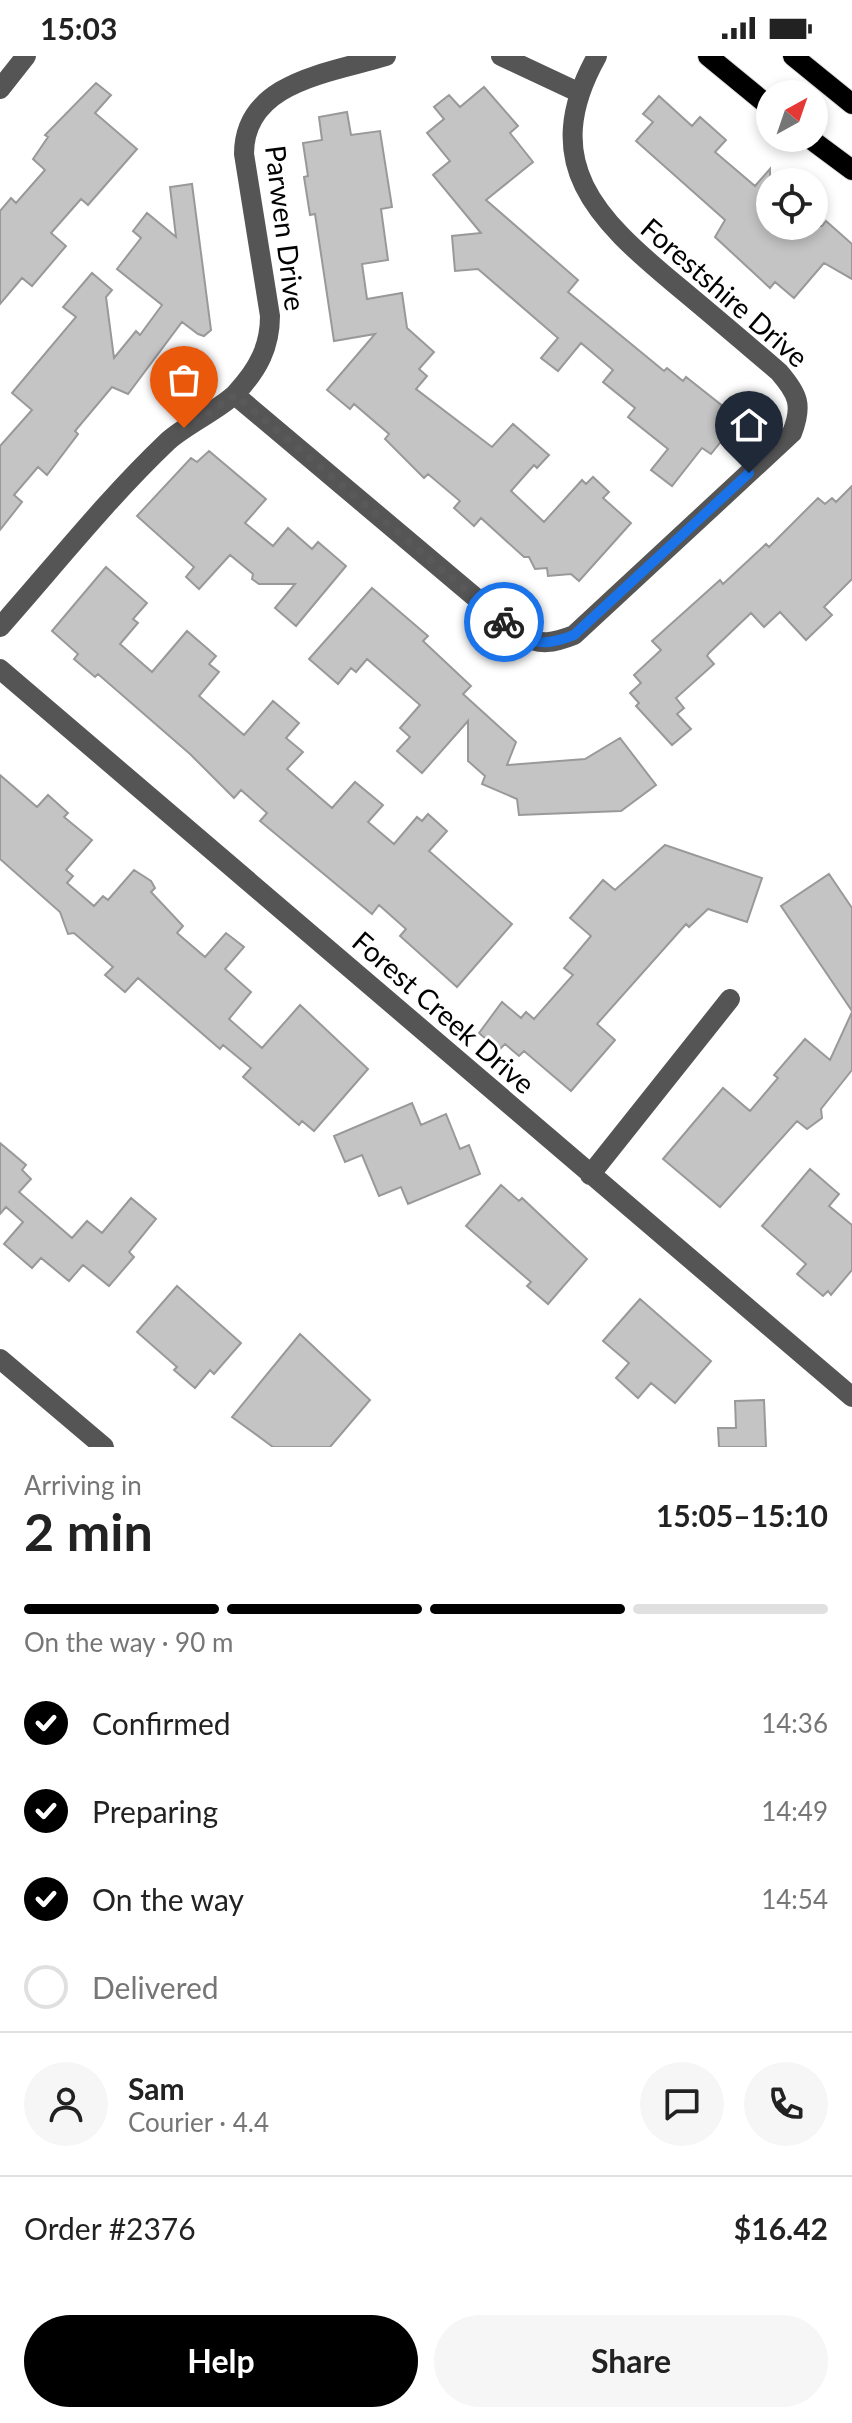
<!DOCTYPE html>
<meta charset="utf-8">
<style>
body{margin:0;font-family:Lato,sans-serif;background:#f6f6f6;color:#222;height:100vh;display:flex;flex-direction:column;font-size:30px;white-space:nowrap}
*{box-sizing:border-box;margin:0}
p{font-size:26px;color:#767676}
.icon{flex:none;width:44px;height:44px;fill:none;stroke:currentColor;stroke-width:2;stroke-linecap:round;stroke-linejoin:round}
.map{position:relative;height:1391px;overflow:hidden}
.drawer{display:flex;flex-direction:column;background:#fff;flex:1}
.drawer>*{flex:none}
.needle{width:52px;rotate:40deg}
.buttons{position:absolute;left:756px;top:24px;display:grid;gap:16px}
.buttons a{display:grid;place-items:center;width:72px;height:72px;border-radius:50%;background:#fff;box-shadow:0 4px 12px #0003;font-size:40px}
.pin{position:absolute;display:grid;place-items:center;width:68px;height:68px;color:#fff;margin:-82px -34px;border-radius:50% 50% 50% 0;rotate:-45deg;box-shadow:0 0 8px #0007}
.pin .icon{rotate:45deg}
.courier{position:absolute;display:grid;place-items:center;width:80px;height:80px;margin:-40px;border:6px solid #1a73e8;border-radius:50%;background:#fff;color:#222;box-shadow:0 2px 10px #0007}
.head em{font-style:normal;font-weight:700}
.head div{display:flex;flex-direction:column-reverse}
.head{display:flex;align-items:center;justify-content:space-between;height:136px;padding:0 24px}
h1{font-size:52px;font-weight:700;line-height:60px}
.bar{display:grid;grid-template-columns:repeat(4,1fr);gap:12px 8px;align-content:center;height:96px;padding:0 24px}
.bar i{height:10px;border-radius:6px;background:#e0e0e0}
.bar .current{background:#000}
.bar p{grid-column:span 4}
.line{display:flex;align-items:center;gap:20px;padding:0 24px;border-top:2px solid #e0e0e0}
.line div{flex:1}
.round{display:grid;place-items:center;flex:none;width:84px;height:84px;border-radius:42px;background:#f6f6f6}
ol{padding:0 24px;list-style:none}
li{display:flex;align-items:center;gap:24px;height:88px}
li p{margin-inline-start:auto}
li .icon{padding:8px;border-radius:50%;background:#000;color:#fff;stroke-width:4}
li:last-child{color:#767676}
li i{width:44px;height:44px;border:4px solid #e0e0e0;border-radius:50%}
.primary-button{display:flex;gap:16px;margin-top:auto;padding:16px 24px}
.primary-button a{flex:1;height:92px;border-radius:48px;background:#000;color:#fff;font-size:32px;font-weight:700;line-height:92px;text-align:center}
.primary-button a+a{background:#f6f6f6;color:#222}
.status{display:flex;justify-content:space-between;align-items:center;height:56px;padding:0 40px;background:#fff;direction:ltr}
.status svg{height:22px;fill:currentColor}
.map>svg:first-child{display:block}
.building{fill:#c4c4c4;stroke:#999;stroke-width:2}
.lines{fill:none;stroke-linecap:round;stroke-linejoin:round}
.major-casing{stroke:#dbdbdb;stroke-width:22}
.minor{stroke:#555;stroke-width:20}
.major{stroke:#000;stroke-width:20}
.done{stroke:#595959;stroke-width:8;stroke-dasharray:0 14.4}
.route{stroke:#1a73e8;stroke-width:10}
.labels{text-anchor:middle;dominant-baseline:central;stroke-width:6;stroke-linejoin:round;paint-order:stroke}
.street-label{font-size:28px;fill:#000;stroke:#fff}
</style>
<div class="status"><b>15:03</b><svg viewBox="0 0 49 12"><path d="M0 12V9h3v3zM5 12V6h3v6zM10 12V3h3v9zM15 12V0h3v12zM26 1h20v11H26zM47 4h2v5h-2z"/></svg></div>
<div class="map">
<svg width="852" height="1391" viewBox="0 0 852 1391">
<rect width="100%" height="100%" fill="#fff"/>
<!-- building -->
<path class="building" d="M96,27l15,12 -16,18 42,36 -49,56 -7,-6 -30,34 15,13 -34,40 -10,-8 -22,26v-93l11,-13 5,5 29,-33 -12,-11 15,-22 -3,-2z
M484,31l34,39 -8,7 23,29 -47,38 92,80 -10,12 96,79 3,-3 16,13 3,-4 53,42 -28,35 -9,-6 -30,38 -21,-16 17,-21 -40,-32 7,-9 -32,-26 10,-12 -32,-27 -23,28 -17,-13 17,-20 -80,-69 -23,2 -3,-35 29,-3 -48,-58 17,-14 -23,-28 17,-14 -10,-12 15,-12 11,12z
M659,40l33,30 8,-9 26,23 -11,12 40,34 15,-17v57h16l13,11 9,-11h14l4,-5 26,23v35l-28,-16 -30,35 -19,-16 -5,6 -55,-51 10,-17 -89,-79 17,-19 -10,-8z
M347,56l4,23 29,-4 12,76 -11,2 7,51 -26,4 5,35 35,-6 5,35 27,24 -15,17 8,7 -11,13 76,58 21,-23 36,31 -12,13 -3,-3 -23,26 33,31 38,-42 4,4 7,-7 16,15 -6,6 28,25 -52,58 -8,-7 -23,2 -1,-8 -12,1 -6,-12h-5l-43,-39 -7,8 -20,-18 6,-7 -32,-27 -4,4 -39,-39 4,-5 -35,-30 -4,5 -23,-19 48,-56 -41,7 -19,-127 -5,1 -6,-38 4,-1 -5,-33 19,-3 -3,-23z
M192,128l19,146 -7,6 -6,-2 -16,-12 -54,72 -16,-7 -37,44 3,3 -31,41 -9,-8 -24,28 8,7 -22,28v-84l32,-36 -20,-17 64,-76 -13,-10 29,-34 20,17 -6,7 8,61 22,-27 4,4 22,-30 -45,-36 24,-31 -8,-7 14,-18 29,24 -6,-50z
M209,395l57,48 -21,24 28,23 15,-18 24,21 6,-7 28,24 -50,60 -21,-18 20,-24h-36l-7,-5 1,-5 -23,-19 -31,34 -13,-12 8,-10 -57,-51 54,-58 6,4z
M852,430v93l-28,28 8,8 -26,25 -26,-28 -16,15 -13,-14 -42,40 -2,3 7,8 -38,34 8,10 -7,6 14,15 -19,16 -36,-39 3,-3 -9,-10 11,-10 -7,-8 27,-25 -9,-9 68,-61 3,4 43,-40 3,3 49,-49 7,6 7,-6 4,4z
M106,511l41,36 -14,16 5,4 -18,21 32,28 35,-41 29,25 -7,8 10,8 -20,24 45,39 29,-34 26,22 -13,15 17,14 -16,17 45,39 23,-26 28,23 -15,17 26,22 23,-27 5,4 6,-7 19,17 -18,20 83,73 -55,63 -57,-51 6,-7 -27,-24 -7,9 -112,-93 7,-8 -26,-23 -7,8 -44,-44 -92,-80 -3,3 -21,-18 4,-5 -26,-23z
M372,532l56,48 -5,5 48,45 -8,8 53,48 -9,23 78,-6 35,-21 36,47 -35,26 -102,4 -2,-16 -35,-15 3,-8 -17,-15v-40l-46,52 -25,-22 13,-14 -10,-9 20,-23 -53,-46 -11,13 -5,-4 -13,16 -29,-25z
M0,719l37,32 11,-12 20,18 -4,4 28,23 -26,30 7,6 -6,7 27,23 9,-10 5,4 26,-30 17,11 4,7 -4,4 32,34 -6,7 28,24 21,-24 18,14 -19,22 26,23 -22,27 33,29 38,-43 68,64 -54,62 -12,-10 -3,4 -56,-48 8,-9 -28,-23 -3,4 -82,-71 -13,14 -20,-17 8,-8 -39,-34 -6,1 -8,-22 -60,-53z
M665,789l97,33 -15,44 -39,-13 -19,18 -3,-3 -89,100 18,16 -44,51 -47,-40 -5,5 -14,-12 -6,6 -20,-17 23,-31 19,16 5,-6 8,7 39,-44 -9,-7 27,-32 -21,-18 33,-38 12,10z
M829,818l23,34v103l-71,-105z
M852,956v58l-31,39 1,9 -15,11 -10,-8 -77,86 -57,-48 60,-71 27,23 28,-33 -4,-3 31,-36 25,21z
M412,1047l9,22 25,-11 14,35 9,-4 11,29 -72,30 -7,-17 -22,9 -17,-41 -17,7 -11,-26z
M0,1087l26,22 -4,5 9,9 -12,13 53,46 15,-17 15,12 29,-35 25,21 -27,33 5,5 -25,29 -26,-21 -14,16 -28,-23 -9,10 -28,-24 19,-22 -17,-15 -6,7z
M810,1113l29,25 -10,12 23,19v45l-21,25 -3,-4 -5,5 -26,-22 9,-10 -44,-38z
M501,1129l18,16 3,-3 65,61 -39,45 -21,-18 4,-4 -65,-56z
M177,1230l64,57 -27,31 -4,-4 -15,18 -21,-18 3,-3 -40,-35z
M640,1243l71,62 -36,42 -24,-20 -13,15 -22,-20 13,-15 -26,-22z
M300,1278l70,66 -40,47h-57l-41,-30z
M764,1344l2,47h-47l-1,-19h18l-1,-27z"/>
<g class="lines">
<!-- major casing -->
<g class="major-casing">
<path id="major" d="M708,0l62,51
M793,0l59,48
M809,82l43,32"/>
</g>
<!-- minor -->
<path class="minor" d="M501,0l79,37
M0,33l26,-33
M235,339l285,240c20,11 34,8 54,0l218,-202c11,-28 6,-39 -13,-61 -35,-30 -69,-59 -104,-88 -78,-65 -138,-121 -78,-228
M0,571c55,-62 108,-129 168,-186 19,-17 56,-34 69,-49 21,-23 33,-45 33,-76l-26,-162c0,-73 87,-81 142,-98
M0,613l852,728
M590,1119l140,-176
M0,1303l104,88"/>
<!-- major -->
<use href="#major" class="major"/>
</g>
<g class="lines">
<!-- done -->
<path class="done" d="M184,372l51,-33 269,227"/>
<!-- route -->
<path class="route" d="M504,566c27,22 37,26 70,13l175,-162"/>
</g>
<g class="labels">
<!-- street labels -->
<g class="street-label">
<text transform="translate(286 172) rotate(83)">Parwen Drive</text>
<text transform="translate(725 236) rotate(41)">Forestshire Drive</text>
<text transform="translate(444 956) rotate(41)">Forest Creek Drive</text>
</g>
</g>
</svg>
<div class="buttons">
<a><svg class="needle" viewBox="-14 -14 28 28"><path d="M0-13l5 13h-10z" fill="#e53935"/><path d="M0 13l5-13h-10z" fill="#767676"/></svg></a>
<a><svg class="icon" aria-label="locate" viewBox="0 0 24 24"><circle cx="12" cy="12" r="6"/><path d="M12 2v4M12 18v4M2 12h4M18 12h4"/></svg></a>
</div>
<div class="pin" style="left:184px;top:372px;background:#ea580c"><svg class="icon" aria-label="bag" viewBox="0 0 24 24"><path d="M5 8h14l-1 12H6zM9 8a3 3 0 0 1 6 0"/></svg></div>
<div class="pin" style="left:749px;top:417px;background:#1f2937"><svg class="icon" aria-label="home" viewBox="0 0 24 24"><path d="M3 11l9-7 9 7M6 9v11h12V9"/></svg></div>
<div class="courier" style="left:504px;top:566px"><svg class="icon" aria-label="bike" viewBox="0 0 24 24"><circle cx="6" cy="16" r="4"/><circle cx="18" cy="16" r="4"/><path d="M6 16l4-8h5l3 8M10 8l3 8H6M13 5h3"/></svg></div>
</div>
<section class="drawer">
<div class="head"><div><h1>2 min</h1><p>Arriving in</p></div><em>15:05–15:10</em></div>
<div class="bar"><i class="current"></i><i class="current"></i><i class="current"></i><i></i><p>On the way · 90 m</p></div>
<ol>
<li><svg class="icon" aria-label="check" viewBox="0 0 24 24"><path d="M5 12l5 5 9-10"/></svg>Confirmed<p>14:36</p></li>
<li><svg class="icon" aria-label="check" viewBox="0 0 24 24"><path d="M5 12l5 5 9-10"/></svg>Preparing<p>14:49</p></li>
<li><svg class="icon" aria-label="check" viewBox="0 0 24 24"><path d="M5 12l5 5 9-10"/></svg>On the way<p>14:54</p></li>
<li><i></i>Delivered</li>
</ol>
<div class="line" style="height:144px"><a class="round"><svg class="icon" aria-label="person" viewBox="0 0 24 24"><circle cx="12" cy="8" r="4"/><path d="M4 21q1-7 8-7t8 7"/></svg></a><div><b>Sam</b><p>Courier · 4.4</p></div><a class="round"><svg class="icon" aria-label="chat" viewBox="0 0 24 24"><path d="M4 5h16v11H9l-5 4z"/></svg></a><a class="round"><svg class="icon" aria-label="phone" viewBox="0 0 24 24"><path d="M5 4h4l2 5-3 2q2 4 5 5l2-3 5 2v4C11 20 4 13 5 4z"/></svg></a></div>
<div class="line" style="height:104px"><div>Order #2376</div><b>$16.42</b></div>
<div class="primary-button"><a>Help</a><a>Share</a></div>
</section>
